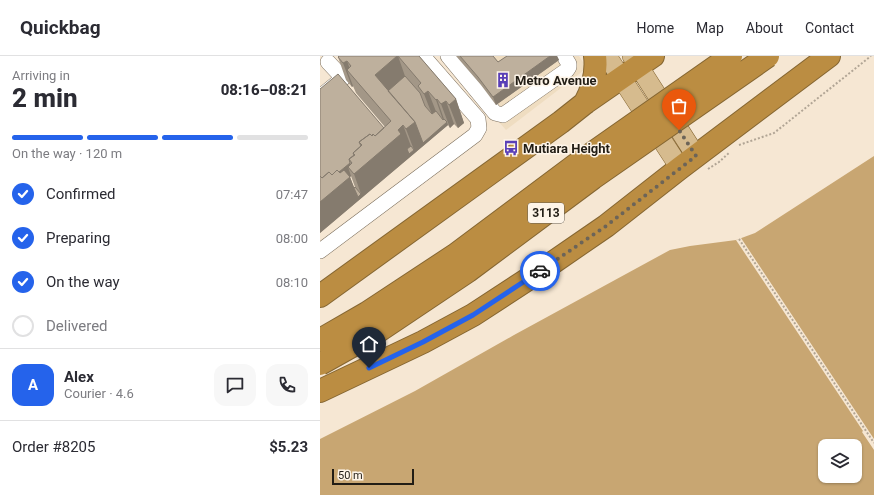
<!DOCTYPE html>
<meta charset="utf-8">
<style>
body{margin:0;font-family:Roboto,sans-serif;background:#f7f7f7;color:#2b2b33;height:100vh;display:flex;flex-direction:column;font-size:15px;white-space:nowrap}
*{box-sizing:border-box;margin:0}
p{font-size:13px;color:#7c7c81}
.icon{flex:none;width:22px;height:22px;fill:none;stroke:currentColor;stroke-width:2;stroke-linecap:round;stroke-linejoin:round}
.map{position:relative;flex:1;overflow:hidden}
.side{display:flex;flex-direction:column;background:#fff;width:320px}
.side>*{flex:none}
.buttons{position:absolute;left:498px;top:383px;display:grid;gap:8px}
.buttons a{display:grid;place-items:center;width:44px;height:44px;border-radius:8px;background:#fff;box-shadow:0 1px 3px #0004;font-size:20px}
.scale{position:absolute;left:12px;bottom:10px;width:82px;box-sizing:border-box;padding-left:4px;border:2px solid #221d15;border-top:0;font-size:11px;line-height:14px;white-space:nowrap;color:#221d15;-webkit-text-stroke:3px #fef5e9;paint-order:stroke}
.pin{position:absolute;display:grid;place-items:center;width:34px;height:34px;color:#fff;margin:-41px -17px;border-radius:50% 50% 50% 0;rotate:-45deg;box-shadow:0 0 4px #0007}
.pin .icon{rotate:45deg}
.courier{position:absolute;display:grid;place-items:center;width:40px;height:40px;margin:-20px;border:3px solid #2563eb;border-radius:50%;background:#fff;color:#222;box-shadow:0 1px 5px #0007}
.head em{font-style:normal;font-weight:800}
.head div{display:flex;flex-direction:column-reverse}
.head{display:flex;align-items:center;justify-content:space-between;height:68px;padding:0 12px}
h1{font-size:26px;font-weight:800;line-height:30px}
.bar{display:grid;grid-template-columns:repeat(4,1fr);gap:6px 4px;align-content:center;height:48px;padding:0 12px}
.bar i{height:5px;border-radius:3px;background:#e1e1e2}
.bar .on{background:#2563eb}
.bar p{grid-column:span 4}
.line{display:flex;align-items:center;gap:10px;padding:0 12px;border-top:1px solid #e1e1e2}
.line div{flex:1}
.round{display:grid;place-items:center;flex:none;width:42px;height:42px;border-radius:12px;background:#f7f7f7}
ol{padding:0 12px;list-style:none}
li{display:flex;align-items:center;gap:12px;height:44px}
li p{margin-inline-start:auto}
li .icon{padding:4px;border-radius:50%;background:#2563eb;color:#fff;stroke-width:4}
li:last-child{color:#7c7c81}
li i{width:22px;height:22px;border:2px solid #e1e1e2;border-radius:50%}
header{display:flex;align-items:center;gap:24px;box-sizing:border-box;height:56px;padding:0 20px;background:#fff;border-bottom:1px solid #e1e1e2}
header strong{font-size:19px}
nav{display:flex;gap:22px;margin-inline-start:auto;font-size:14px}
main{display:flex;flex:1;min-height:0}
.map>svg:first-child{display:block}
.built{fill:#efddc1}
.water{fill:#c8a672;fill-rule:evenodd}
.pier{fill:#f6e7d3}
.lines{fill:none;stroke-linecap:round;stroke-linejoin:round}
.minor-casing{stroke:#7c6f5d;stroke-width:16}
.major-casing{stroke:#856632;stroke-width:20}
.highway-casing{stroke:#856632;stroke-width:24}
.path{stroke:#b1a595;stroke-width:2;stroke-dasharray:2 2;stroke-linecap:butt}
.minor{stroke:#fff;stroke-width:15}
.major{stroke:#d6bb8e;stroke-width:19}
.highway{stroke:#bb8d42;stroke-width:22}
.highway-bridge-casing{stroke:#856632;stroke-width:24;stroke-linecap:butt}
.highway-bridge{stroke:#bb8d42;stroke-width:22}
.wall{fill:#a39787;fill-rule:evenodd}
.shaded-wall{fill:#857b6e;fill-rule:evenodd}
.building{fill:#beb09d;stroke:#857b6e}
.done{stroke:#6c6458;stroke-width:4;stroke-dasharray:0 7.2}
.route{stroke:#2563eb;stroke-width:5}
.labels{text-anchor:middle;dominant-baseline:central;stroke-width:3;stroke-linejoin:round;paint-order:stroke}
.shield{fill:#fef5e9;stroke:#645e55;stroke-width:1}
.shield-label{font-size:12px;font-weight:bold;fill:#221d15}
.poi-label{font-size:13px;font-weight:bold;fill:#221d15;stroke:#fef5e9;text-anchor:start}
</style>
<header>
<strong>Quickbag</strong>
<nav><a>Home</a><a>Map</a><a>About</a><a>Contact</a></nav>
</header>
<main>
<section class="side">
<div class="head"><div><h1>2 min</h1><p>Arriving in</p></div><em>08:16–08:21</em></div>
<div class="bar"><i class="on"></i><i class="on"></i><i class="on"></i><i></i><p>On the way · 120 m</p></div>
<ol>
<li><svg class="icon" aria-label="check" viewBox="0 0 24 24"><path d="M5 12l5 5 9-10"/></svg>Confirmed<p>07:47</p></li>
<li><svg class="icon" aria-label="check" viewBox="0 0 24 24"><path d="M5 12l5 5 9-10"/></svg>Preparing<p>08:00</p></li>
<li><svg class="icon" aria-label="check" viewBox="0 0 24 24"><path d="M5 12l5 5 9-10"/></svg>On the way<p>08:10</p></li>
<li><i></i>Delivered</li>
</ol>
<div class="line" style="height:72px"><b class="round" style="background:#2563eb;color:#fff">A</b><div><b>Alex</b><p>Courier · 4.6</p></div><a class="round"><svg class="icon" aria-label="chat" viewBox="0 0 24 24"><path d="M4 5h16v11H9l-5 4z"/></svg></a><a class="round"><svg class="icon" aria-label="phone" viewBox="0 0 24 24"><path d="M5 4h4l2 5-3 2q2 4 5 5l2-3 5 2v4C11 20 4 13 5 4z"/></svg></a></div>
<div class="line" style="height:52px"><div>Order #8205</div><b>$5.23</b></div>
</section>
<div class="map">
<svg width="554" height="439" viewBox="0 0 554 439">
<rect width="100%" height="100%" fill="#f6e7d3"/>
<!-- built -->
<path class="built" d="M121,0h138l8,12 -81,62z"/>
<!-- water -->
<path class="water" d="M554,100v339h-554v-56l95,-48 99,-56 156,-85 20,-4 46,-6 19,-7zM505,390h30v30h-30z"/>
<!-- pier -->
<path class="pier" d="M421,182l133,201v11l-12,-18 1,-1 -127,-191z"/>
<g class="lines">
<!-- minor casing -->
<g class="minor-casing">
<path id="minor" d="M128,0l47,57 8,2 64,-45 2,-3v-3l-5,-8
M8,6l15,16
M0,41l50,-41
M0,195l155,-116 4,-7 -1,-9 -55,-63"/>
</g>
<!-- major casing -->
<g class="major-casing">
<path id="major" d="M287,0l73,112
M312,0l64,100"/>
</g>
<!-- highway casing -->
<g class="highway-casing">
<path id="highway" d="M265,47c8,-15 12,-31 10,-47
M0,240l241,-174 24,-19 68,-47
M0,335l103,-49 50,-27 69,-45 64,-44 74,-58 149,-112"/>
</g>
<!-- path -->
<path class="path" d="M419,89l35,-12 97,-77
M388,113l11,-7 11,-10
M419,183l135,204"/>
<!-- minor -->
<use href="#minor" class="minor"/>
<!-- major -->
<use href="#major" class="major"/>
<!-- highway -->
<use href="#highway" class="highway"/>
<!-- highway-bridge casing -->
<g class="highway-bridge-casing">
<path id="highway-bridge" d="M0,284l47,-27 88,-58 119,-89 157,-110
M0,308l57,-32 91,-61 125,-93 175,-122"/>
</g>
<!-- highway-bridge -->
<use href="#highway-bridge" class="highway-bridge"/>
</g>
<!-- wall -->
<path class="wall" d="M99,0l37,43 8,24 -6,5 -4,-4 -4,4 -2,-3 -128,108v-144l64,39 1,-1 -29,-34 -3,-7 -1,1 -6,-7 -8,-23zM31,120l4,11 -1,1 -4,-11z
M136,0h37l5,6 9,-6h50l2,4 -63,45 -15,-20z"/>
<!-- shaded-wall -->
<path class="shaded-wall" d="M77,0h1l8,23 -22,19 -9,-23z
M230,0h7l2,4 -63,45 -3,-8z
M27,5l5,14 -5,-5 6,16 -1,1 -9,-24z
M108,35l9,23 -4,3 -9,-23z
M117,43l8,23 -1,1 -8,-23z
M136,43l8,24 -6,5 -9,-23z
M126,45l8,23 -4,4 -9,-24z
M95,66h32l1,3 -128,108v-45l30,-25 4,11 49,-49 9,24 2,1 -8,-21zM28,111l6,7 7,20 -3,3 -8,-20 1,-1z"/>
<!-- building -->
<path class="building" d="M19,0h58l-22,19 40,47 -9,7 -3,-4 -5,5 3,4 -47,40 -6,-7 4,-4 -3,-4 6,-4 -2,-2 9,-8 -3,-3 11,-8 2,2 1,-2 2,2 16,-15 -44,-51 4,-4 -4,-5 -4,2 -5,-6z
M78,0h21l37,43 -7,6 -3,-4 -5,3 -4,-5 -1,1 -8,-9 -4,3 -6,-8 3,-3z
M140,0h33l5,6 9,-6h43l-57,41 -15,-20z
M18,18l46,54 -9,8 -2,-2 -1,2 -2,-2 -11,8 2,4 -8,7 1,2 -5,4 1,4 -11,9 -2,-2 -5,5 -3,-3 -7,6 -2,-2v-87z
M85,20l15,17 5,13 7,8 4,-3 7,9 1,-1 3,3 -24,21 -8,-21 -27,-31z
M91,90l3,4 -5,4 -2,-5z
M17,114l3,3 4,-3 6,7 -30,25v-26l2,2 7,-6 3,3z
M35,131l6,7 -3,3 -4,-9z"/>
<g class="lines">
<!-- done -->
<path class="done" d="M220,215l66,-45 90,-70 -17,-26"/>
<!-- route -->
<path class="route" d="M49,312l54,-26 50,-27 67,-44"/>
</g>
<!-- icons -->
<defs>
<g id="building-bare" transform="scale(1.2)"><path d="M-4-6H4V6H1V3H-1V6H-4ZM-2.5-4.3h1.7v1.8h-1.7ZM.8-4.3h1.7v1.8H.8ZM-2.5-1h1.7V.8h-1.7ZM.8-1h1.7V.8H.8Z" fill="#593fb7" stroke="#fef5e9" stroke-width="2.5" paint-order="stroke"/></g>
<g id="bus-bare" transform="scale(1.2)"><path d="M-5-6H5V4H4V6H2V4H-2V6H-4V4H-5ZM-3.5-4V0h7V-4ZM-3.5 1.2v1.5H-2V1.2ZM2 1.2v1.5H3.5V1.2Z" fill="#593fb7" stroke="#fef5e9" stroke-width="2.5" paint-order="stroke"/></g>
</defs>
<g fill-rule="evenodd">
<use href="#building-bare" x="183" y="24"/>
<use href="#bus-bare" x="191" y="92"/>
</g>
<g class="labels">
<!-- shield labels -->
<rect class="shield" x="208" y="147" width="36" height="20" rx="3"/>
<g class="shield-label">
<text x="226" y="157">3113</text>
</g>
<!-- poi labels -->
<g class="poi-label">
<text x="195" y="24">Metro Avenue</text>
<text x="203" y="92">Mutiara Height</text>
</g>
</g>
</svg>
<div class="buttons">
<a><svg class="icon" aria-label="layers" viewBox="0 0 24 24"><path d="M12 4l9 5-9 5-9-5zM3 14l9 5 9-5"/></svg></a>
</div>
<div class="scale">50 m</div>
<div class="pin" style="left:359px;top:74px;background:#ea580c"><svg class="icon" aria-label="bag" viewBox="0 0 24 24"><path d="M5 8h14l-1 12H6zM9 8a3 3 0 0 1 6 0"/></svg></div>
<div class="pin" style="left:49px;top:312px;background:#1f2937"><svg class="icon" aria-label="home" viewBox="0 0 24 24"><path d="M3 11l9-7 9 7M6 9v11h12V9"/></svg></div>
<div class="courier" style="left:220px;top:215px"><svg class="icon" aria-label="car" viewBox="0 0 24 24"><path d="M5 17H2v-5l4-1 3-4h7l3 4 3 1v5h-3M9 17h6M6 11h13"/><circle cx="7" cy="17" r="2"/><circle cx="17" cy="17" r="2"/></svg></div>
</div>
</main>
